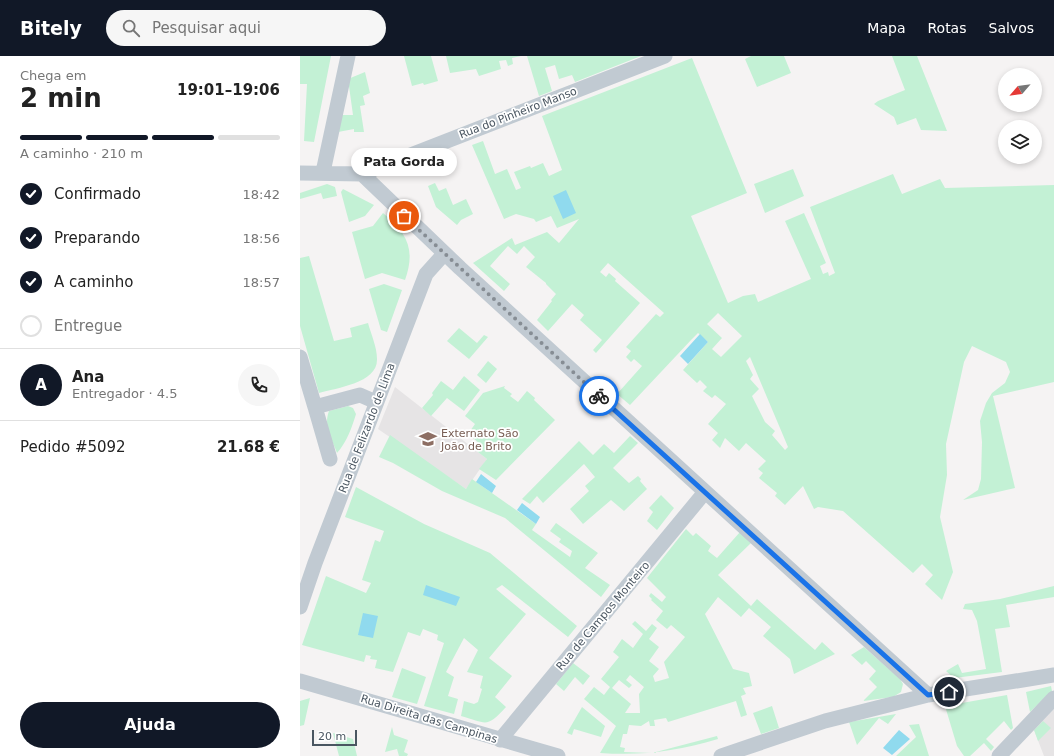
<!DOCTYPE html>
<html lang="pt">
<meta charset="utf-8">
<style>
body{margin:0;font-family:"DejaVu Sans",sans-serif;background:#f6f6f6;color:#222;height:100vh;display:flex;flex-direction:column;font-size:15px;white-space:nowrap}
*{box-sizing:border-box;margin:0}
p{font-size:13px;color:#767676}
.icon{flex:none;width:22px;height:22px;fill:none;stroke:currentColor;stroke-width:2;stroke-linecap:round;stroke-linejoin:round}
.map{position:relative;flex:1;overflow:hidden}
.panel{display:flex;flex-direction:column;background:#fff;width:300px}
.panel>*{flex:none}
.needle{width:26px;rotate:242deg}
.buttons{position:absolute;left:698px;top:12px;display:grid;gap:8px}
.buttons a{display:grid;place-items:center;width:44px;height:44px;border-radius:50%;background:#fff;box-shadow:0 2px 6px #0003;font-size:20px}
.scale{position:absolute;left:12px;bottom:10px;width:45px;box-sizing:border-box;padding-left:4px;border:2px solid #4a5661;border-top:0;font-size:11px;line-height:14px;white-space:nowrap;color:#4a5661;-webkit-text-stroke:3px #fff;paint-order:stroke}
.pin{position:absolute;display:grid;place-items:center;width:34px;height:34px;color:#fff;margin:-17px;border:2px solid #fff;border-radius:50%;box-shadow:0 1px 4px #0007}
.courier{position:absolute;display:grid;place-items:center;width:40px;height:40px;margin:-20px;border:3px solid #1a73e8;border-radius:50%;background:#fff;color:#222;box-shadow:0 1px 5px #0007}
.bubble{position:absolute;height:28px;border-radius:14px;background:#fff;box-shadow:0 2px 6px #0003;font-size:13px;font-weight:600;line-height:28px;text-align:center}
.overview em{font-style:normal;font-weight:600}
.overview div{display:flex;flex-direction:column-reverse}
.overview{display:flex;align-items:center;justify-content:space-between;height:68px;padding:0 20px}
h1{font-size:26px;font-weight:600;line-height:30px}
.bar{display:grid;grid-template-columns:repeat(4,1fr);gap:6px 4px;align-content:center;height:48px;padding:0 20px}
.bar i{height:5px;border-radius:3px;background:#e0e0e0}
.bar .selected{background:#111827}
.bar p{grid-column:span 4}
.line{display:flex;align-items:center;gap:10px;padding:0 20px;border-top:1px solid #e0e0e0}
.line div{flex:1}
.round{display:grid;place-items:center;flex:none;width:42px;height:42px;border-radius:21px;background:#f6f6f6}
ol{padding:0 20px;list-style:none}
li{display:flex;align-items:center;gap:12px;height:44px}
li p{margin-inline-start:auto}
li .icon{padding:4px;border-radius:50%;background:#111827;color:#fff;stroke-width:4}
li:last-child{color:#767676}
li i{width:22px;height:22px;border:2px solid #e0e0e0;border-radius:50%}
.primary-button{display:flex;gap:8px;margin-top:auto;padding:8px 20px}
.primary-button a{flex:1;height:46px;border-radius:24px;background:#111827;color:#fff;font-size:16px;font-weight:600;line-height:46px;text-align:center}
header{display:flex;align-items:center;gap:24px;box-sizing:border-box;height:56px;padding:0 20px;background:#111827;color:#fff}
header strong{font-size:19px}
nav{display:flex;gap:22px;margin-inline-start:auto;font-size:14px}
.search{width:280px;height:36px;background:#f6f6f6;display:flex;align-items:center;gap:10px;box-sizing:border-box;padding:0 14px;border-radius:22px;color:#767676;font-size:15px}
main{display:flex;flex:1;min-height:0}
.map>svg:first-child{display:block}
.education{fill:#e6e4e5}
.green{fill:#c3f1d5;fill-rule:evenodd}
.water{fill:#90daee}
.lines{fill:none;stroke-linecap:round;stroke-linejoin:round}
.minor{stroke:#c1cad2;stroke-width:15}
.done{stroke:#868d94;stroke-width:4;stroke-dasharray:0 7.2}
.route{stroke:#1a73e8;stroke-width:5}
.labels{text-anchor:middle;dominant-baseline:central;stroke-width:3.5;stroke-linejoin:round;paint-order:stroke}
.street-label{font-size:11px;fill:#4a5661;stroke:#fff}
.education-label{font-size:11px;fill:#785e54;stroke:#fff;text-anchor:start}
</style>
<header>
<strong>Bitely</strong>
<div class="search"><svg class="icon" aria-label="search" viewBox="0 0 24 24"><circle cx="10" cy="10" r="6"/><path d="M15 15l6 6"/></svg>Pesquisar aqui</div>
<nav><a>Mapa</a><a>Rotas</a><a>Salvos</a></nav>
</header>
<main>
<section class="panel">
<div class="overview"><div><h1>2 min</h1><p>Chega em</p></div><em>19:01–19:06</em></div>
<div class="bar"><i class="selected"></i><i class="selected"></i><i class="selected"></i><i></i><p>A caminho · 210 m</p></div>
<ol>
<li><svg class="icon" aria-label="check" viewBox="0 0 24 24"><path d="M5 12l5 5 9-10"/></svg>Confirmado<p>18:42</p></li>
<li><svg class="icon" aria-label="check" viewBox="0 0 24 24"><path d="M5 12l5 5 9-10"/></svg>Preparando<p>18:56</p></li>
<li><svg class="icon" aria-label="check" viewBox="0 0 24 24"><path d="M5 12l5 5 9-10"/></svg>A caminho<p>18:57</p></li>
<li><i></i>Entregue</li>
</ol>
<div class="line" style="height:72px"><b class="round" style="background:#111827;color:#fff">A</b><div><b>Ana</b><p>Entregador · 4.5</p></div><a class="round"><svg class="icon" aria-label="phone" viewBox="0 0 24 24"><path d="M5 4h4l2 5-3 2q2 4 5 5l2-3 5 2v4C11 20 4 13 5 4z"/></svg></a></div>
<div class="line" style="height:52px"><div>Pedido #5092</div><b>21.68 €</b></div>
<div class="primary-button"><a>Ajuda</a></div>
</section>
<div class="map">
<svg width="754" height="700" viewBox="0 0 754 700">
<rect width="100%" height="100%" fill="#f5f3f3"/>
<!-- education -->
<path class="education" d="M95,331l92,72 -21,30 -88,-60z
M754,653v47h-10l-10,-26z"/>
<!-- green -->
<path class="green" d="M0,0h31l-17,86 -10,-1 3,-57h-7z
M104,0h27l7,25 -14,4 -1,-2 -11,3z
M146,0h75l-9,2 1,6 -5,2 -2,-6 -7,1 2,8 -22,7 -3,-7 -26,4z
M227,0h114l-66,26 -3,-7 -13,4 -4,-14 -10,3 7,23 -13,5z
M451,0h33l7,17 -34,14 -12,-28z
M592,0h25l30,75 -26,-1 -5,-12 -19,7 -3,-8 -20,-13 4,-3 27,-11z
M392,2l55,135 -56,23 37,87 15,-7 12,-2 3,8 53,-23 -26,-58 19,-8 22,50 -6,3 3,8 5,-2 1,4 6,-3 -25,-66 83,-33 9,20 38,-15 5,9 109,-3v197l-61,14 22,92 -52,12 15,-10 3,-11 1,-37 -2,-21 6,-18 6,-10 13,-10 5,-11 -4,-10 -34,-16 -8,16 -18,82 1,31 -7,42 13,55 -11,28 -17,-16 8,-9 -11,-11 -9,9 -70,-62 -25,-4 -4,2 -11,-23 -18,19 -10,-9 2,-3 -18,-15 4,-5 -5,-4 8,-8 -20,-18 -7,8 -14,-13 -5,10 -8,-8 6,-7 -10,-9 18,-20 -11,-9 -3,3 -9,-7 4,-4 -7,-7 -3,3 -14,-13 25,-28 -10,-9 -6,6 -62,66 -13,-11 25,-28 -8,-7 -3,3 -5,-5 5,-6 -5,-4 30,-33 4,3 4,-4 -56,-50 -8,9 6,5 3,-4 7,6 -1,2 25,22 -44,50 -3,-3 9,-10 -22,-20 4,-5 -12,-11 -24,27 -11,-11 15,-19 -1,-1 5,-6 -10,-10v-1l-20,-16 9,-10 -11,-11 -7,8 -9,-8 -18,20 20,18 -6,7 -31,-28 39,-25 3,7 32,-13 12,11 20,-24 -22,9 -6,-12 -15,6 -2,-3 -18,-5 -12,5 -32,-74 11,-4 12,33 12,-5 9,21 5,-2 -7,-16 16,-6 1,2 12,-5 6,13 13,-6 -20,-54zM418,257l24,23 -21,21 -9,-8 10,-11 -15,-14zM450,301l38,90 -3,3 -13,-15 3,-4 -10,-9 -13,-26 7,-7 -9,-10 3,-4 -7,-14z
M65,16l5,21 -7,3 2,9 -5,1 4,26h-10v-3l-16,3 3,-17h12l-5,-36z
M493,113l11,27 -39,17 -11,-29z
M135,127l4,8 7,-3 7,17 13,-6 7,15 -12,6 -4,5 -21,-18 -8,-21z
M27,128l8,3 2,9 -14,3 -2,-6 -21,6v-6z
M43,133l31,16 -9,11 -16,6 -8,-30z
M83,157c24,20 33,36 22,67l-23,-7 -17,6 -13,-47 21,-6z
M9,200l25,85 18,-4 -2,-9 18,-5c3,11 9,24 9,36 1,24 -40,29 -58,34l-19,-67v-68z
M84,228l18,6 -15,42 -6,-2 -12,-41z
M159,272l18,15 7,-8 4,2 -19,22 -22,-18z
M188,305l9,8 -11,14 -9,-8z
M164,320l16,14 -16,21 -17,-13 -16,18 -9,-8 11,-13 -1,-2 9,-12 12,9z
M205,330l-1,2 8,6 -2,2 8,6 9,-11 8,7 -1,2 21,20 -59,60 -17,-11 8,-10 -13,-10 5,-6 -11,-9 7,-10 -10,-8 18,-23z
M48,350l5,2 3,6c-4,13 -9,28 -19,39 -5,-14 -14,-26 -8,-42z
M90,379l76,54 6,-10 64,45 -4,6 38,27 2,-6 -13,-9 2,-3 -11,-8 6,-8 42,30 -13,15 25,17 -9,12 -96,-79 -63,-27 -49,-28 -14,-6z
M330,380l8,7 -25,25 16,15 9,-7 3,3 -1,2 7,8 -23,22 -13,-11 -28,24 -13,-15 19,-18 -4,-5 10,-9 -11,-13 -41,39 -6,-7 -7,8 -8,-5 57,-58 14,14 11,-11 10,9z
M56,431l68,37 66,29 87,73 -9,11 -66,-52 -6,4 30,25 -37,44 23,18 -17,21 11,10c-20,22 -19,16 -45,9l3,-15 10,3 4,-2 4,-13 -2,-1 3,-12 -16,-4 11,-22 -14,-12 -18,34 8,5 -6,19 10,3 -4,15 -30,-8 20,-63 -7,-3 1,-5 -15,-6 -3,7 -12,-4 -15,40 -18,-4 2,-8 -7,-1 1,-3 -5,-1 -2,7 -62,-17 24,-69 40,17 5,-10 -9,-3 13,-40 5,2 4,-11 -39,-14z
M361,439l13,13 -17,22 -10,-9 6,-9 -4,-4z
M386,473l7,7 3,-3 15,13 -3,5 9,7 23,-26 11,11 -33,32 33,31 6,-7 58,51 7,-8 13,12 -41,20 -4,-15 -27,-23 8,-9 -22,-19 -8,9 -23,-20 -13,17 28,55 16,4 3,13 -9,2 3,6 -5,2 6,19 -6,2 -5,-16 -68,21 -2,-4 -12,2 1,6h-5l-1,-5 -8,5 -12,-1 -2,9h-4l-3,13 5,1 -1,4 28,1 65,-17 1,3c-41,12 -75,17 -118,14l16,-27 -32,-27 10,-12 10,8 6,-8 -9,-8 18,-22 -6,-5 9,-13 11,9 10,-14 -11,-10 3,-3 11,10 6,-7 5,4 -8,11 10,8 -10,14 10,8 -6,7 2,6 14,-4 -5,-16 21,-25 -14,-12 -4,4 -11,-9 7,-9 -12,-11 1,-1 -3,-3 2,-3 11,9 4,-5 -19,-19zM330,619l14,12 -5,7 1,19h-15l6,-9 -19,-16 7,-8 10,8 3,-3 -6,-5z
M754,530v11l-48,8 4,22 -15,2 7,43 -48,6 -8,-7 12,-7 4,9 24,-4 -9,-48 -5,-11 -9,-1 2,-5 35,-5z
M564,591l36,32 3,5 -2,8 -8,5 -30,4 14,-14 -8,-8 7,-8 -10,-10 -4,4 -11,-10z
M273,607l17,13 -7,9 -8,-8 -11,14 -8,-7z
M102,612l24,9 -9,27 -25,-7z
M751,630l1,5 -22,21 -4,-20z
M707,639l6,33 -2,2 -7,-9 -18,18 8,8 -3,4 -7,-8 -14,13h-6l-7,-10 -12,-40z
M10,642l-6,27 -4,1v-25z
M472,650l7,22 -18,6 -8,-21z
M282,651l23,19 -4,11 -27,-8 -2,6 -5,-2z
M596,658l-8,10 -9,-6 -22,27 -8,-23z
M743,665l8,7 -13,13 -4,-11z
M619,668l10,32h-33l20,-19 -7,-12z
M92,671l2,8 14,5 -4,12 4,2 -1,2h-8l-2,-7 -12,3z
M33,677l20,6 4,17h-18z"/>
<!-- water -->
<path class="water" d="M266,134l10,23 -13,6 -10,-23z
M400,278l8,8 -20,22 -8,-8z
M181,418l15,12 -4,7 -16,-11z
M222,447l18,14 -4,7 -19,-14z
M126,529l34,12 -4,9 -33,-11z
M63,557l15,3 -5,22 -15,-3z
M599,674l11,9 -18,16 -9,-7z"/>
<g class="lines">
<!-- minor -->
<path class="minor" d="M23,116l25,-116
M0,117l62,1 303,-118
M62,118l98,94 468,427
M0,301l15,50 45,-12 16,7
M15,351l15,52
M0,551l15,-44 111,-289 18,-20
M0,625l258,75
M200,684l205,-248
M421,700l104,-35 103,-26 126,-20
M699,700l55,-58"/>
</g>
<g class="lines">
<!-- done -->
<path class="done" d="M104,160l195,180"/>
<!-- route -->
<path class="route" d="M299,340l329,299 21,-3"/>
</g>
<!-- icons -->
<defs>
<g id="school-bare" transform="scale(1.38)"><path d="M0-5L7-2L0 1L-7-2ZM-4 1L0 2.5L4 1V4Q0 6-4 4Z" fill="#8d6e63" stroke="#fff" stroke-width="2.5" paint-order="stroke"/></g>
</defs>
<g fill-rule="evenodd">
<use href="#school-bare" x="128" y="383"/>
</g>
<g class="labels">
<!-- street labels -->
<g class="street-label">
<text transform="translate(218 57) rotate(-21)">Rua do Pinheiro Manso</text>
<text transform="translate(67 372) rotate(-69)">Rua de Felizardo de Lima</text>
<text transform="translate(303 560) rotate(-50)">Rua de Campos Monteiro</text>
<text transform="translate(129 663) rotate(17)">Rua Direita das Campinas</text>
</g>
<!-- education labels -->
<g class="education-label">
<text x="141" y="377">Externato São<tspan x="141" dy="13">João de Brito</tspan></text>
</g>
</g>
</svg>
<div class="buttons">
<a><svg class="needle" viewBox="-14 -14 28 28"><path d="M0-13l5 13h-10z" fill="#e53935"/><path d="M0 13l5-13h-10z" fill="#767676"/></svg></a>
<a><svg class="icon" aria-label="layers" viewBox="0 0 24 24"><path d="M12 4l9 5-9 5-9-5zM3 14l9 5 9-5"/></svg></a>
</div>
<div class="scale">20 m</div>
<div class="pin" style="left:104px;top:160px;background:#ea580c"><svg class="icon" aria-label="bag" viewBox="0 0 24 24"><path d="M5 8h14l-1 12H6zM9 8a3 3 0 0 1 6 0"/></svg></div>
<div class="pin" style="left:649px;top:636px;background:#1f2937"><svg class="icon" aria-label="home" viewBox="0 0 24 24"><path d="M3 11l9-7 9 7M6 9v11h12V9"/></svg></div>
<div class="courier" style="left:299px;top:340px"><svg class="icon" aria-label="bike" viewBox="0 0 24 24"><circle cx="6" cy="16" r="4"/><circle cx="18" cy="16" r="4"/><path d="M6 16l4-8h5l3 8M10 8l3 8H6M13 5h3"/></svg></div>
<div class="bubble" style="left:51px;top:92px;width:106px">Pata Gorda</div>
</div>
</main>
